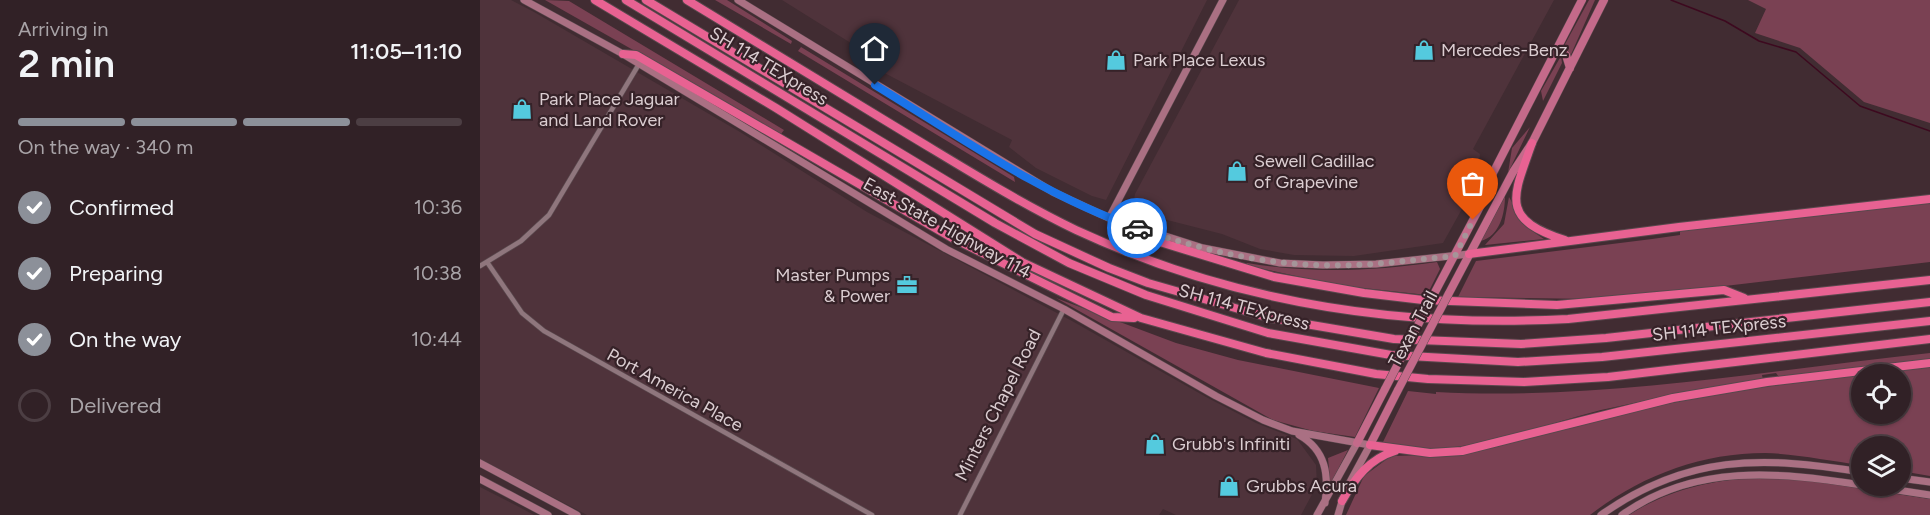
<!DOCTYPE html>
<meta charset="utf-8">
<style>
body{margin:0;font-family:Figtree,sans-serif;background:#39292e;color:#f1f3f6;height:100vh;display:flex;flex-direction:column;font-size:22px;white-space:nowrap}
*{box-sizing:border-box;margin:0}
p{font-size:20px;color:#a8a3a7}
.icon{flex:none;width:33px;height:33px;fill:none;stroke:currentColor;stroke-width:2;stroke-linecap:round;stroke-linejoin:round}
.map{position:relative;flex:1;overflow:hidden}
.sheet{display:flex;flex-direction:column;background:#312126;width:480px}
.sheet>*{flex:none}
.tools{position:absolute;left:1371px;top:364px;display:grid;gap:12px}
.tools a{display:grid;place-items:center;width:60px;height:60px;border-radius:50%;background:#312126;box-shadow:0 2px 4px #0004,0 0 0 2px #4c3e43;font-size:30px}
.pin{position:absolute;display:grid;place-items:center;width:51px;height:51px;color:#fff;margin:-62px -26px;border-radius:50% 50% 50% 0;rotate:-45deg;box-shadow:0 0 6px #0007}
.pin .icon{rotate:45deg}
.courier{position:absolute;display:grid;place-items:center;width:60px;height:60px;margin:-30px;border:4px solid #1a73e8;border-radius:50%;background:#fff;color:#222;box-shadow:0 2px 8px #0007}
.summary em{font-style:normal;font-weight:600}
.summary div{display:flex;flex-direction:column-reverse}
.summary{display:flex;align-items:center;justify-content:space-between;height:102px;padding:0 18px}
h1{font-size:39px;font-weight:600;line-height:45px}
.bar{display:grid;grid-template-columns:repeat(4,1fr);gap:9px 6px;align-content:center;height:72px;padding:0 18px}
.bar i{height:8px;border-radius:4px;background:#4c3e43}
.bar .active{background:#8c9099}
.bar p{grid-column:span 4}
ol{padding:0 18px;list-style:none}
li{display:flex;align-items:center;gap:18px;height:66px}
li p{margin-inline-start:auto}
li .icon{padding:6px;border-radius:50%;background:#8c9099;color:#fff;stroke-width:4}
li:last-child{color:#a8a3a7}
li i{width:33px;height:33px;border:3px solid #4c3e43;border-radius:50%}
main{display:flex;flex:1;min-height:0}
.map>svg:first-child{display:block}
.built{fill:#4f333b}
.green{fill:#7a4153;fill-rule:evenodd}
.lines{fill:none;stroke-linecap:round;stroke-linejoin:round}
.stream{stroke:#3d091f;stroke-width:1.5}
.street-casing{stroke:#59484d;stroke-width:6}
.secondary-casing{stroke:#59484d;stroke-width:8}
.primary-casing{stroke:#59484d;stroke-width:9}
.highway-casing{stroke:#59484d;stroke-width:10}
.street{stroke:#8f767d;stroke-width:4.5}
.secondary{stroke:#aa7083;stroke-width:7}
.primary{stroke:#c46a8a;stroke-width:8}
.highway{stroke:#e86292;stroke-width:8}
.primary-bridge-casing{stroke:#59484d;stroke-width:9;stroke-linecap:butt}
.primary-bridge{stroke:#c46a8a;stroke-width:8}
.done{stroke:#a59599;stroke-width:6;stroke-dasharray:0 10.8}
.route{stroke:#1a73e8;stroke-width:8}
.labels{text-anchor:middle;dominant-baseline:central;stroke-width:4.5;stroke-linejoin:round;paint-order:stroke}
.poi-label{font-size:18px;fill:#dbcdd1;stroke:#362228;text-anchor:start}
.street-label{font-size:18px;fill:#dbcdd1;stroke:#362228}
</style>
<main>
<section class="sheet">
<div class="summary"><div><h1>2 min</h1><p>Arriving in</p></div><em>11:05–11:10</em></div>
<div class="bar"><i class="active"></i><i class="active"></i><i class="active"></i><i></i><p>On the way · 340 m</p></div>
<ol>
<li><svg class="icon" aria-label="check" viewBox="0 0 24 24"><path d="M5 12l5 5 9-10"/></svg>Confirmed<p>10:36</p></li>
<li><svg class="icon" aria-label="check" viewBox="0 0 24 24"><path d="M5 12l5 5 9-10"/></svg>Preparing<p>10:38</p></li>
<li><svg class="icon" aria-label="check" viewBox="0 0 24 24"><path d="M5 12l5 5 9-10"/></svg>On the way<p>10:44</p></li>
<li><i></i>Delivered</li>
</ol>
</section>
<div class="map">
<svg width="1450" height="515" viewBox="0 0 1450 515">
<rect width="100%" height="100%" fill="#412c32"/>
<!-- built -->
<path class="built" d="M0,0h31l23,12 206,120 127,80 205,109 134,76 50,26 41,16 19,26 1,20 -16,30h-125l-13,-6 -4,6h-572l-107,-56z
M302,0h425l-101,200 -14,-4 -56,-28 -27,-21 3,-7 -137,-72 3,-8z
M759,0h315l-81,149 7,5 -3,28 -34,61 -89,13 -60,-1 -34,-6 -38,-15 -90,-23 3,-17z
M0,487l41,21 13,7h-54z"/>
<!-- green -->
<path class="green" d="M65,0l24,1 215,129 -3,4z
M235,0h12l65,41 -1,3z
M1109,0h6l-26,59 -5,-13z
M1268,0h182v123l-66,-21 -64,-54 -45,-15 11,-24z
M321,47l213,130 1,5 -217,-131z
M1081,56l1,7 -19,38 -2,-10z
M1050,127l-22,46 4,-25z
M1025,196c0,17 -5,40 -24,45z
M1029,197c13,23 11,27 35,42l-59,6 19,-21z
M1450,203v59l-273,32 -65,5 -134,-2 18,-36 176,-22 28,-4v-6z
M957,262l3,7 -13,26 -91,-10 -90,-20 1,-2c65,11 126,8 190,-1z
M576,298l120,45 62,17 141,28 -24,49 -42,-6 -40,-11z
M1450,353v8l-151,16 -3,-4 -14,2 1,5c-55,9 -108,18 -162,30 -49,12 -96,32 -146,37 -25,3 -49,0 -73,-3l26,-53 28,3v-2c164,9 332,-22 494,-39z
M1450,367v109l-29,-5 -1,-24h-38l-1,18c-31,-4 -64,-11 -96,-12 -64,0 -125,23 -175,62h-244l18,-39 27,-20 70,-2 155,-40 121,-24zM1382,375h38v39h-38z
M868,450l-16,31h-2l-2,-23z
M1265,478h47l138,21v16h-301c35,-23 76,-33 116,-37z"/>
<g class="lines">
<!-- stream -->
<path class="stream" d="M1191,0l54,21 34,20 37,11 64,54 70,25"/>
<!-- street casing -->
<g class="street-casing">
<path id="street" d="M7,262l35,51 22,18 328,184
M0,266l41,-25 28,-26 90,-151
M480,515l104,-206"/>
</g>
<!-- secondary casing -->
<g class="secondary-casing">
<path id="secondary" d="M44,0l99,54 323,195 118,60 152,87 47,24 29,11 78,14 -20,37
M258,0l315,192 56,26 94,30 77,15 43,2 53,-1 93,-10
M629,218l114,-218
M819,435c27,15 30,40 26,68
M0,463l97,52
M1420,478l30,4
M0,479l68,36
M1391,486l59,9
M837,515l40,-72
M858,515l5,-17
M1121,515c86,-61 161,-59 261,-43
M1142,515c73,-52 157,-43 240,-30"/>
</g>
<!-- primary casing -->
<g class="primary-casing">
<path id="primary" d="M1078,48l8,7 4,13
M954,294l48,-91 11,-30 89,-173
M968,295l65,-123 19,-29 72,-143
M877,443l28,-54
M890,445l28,-55"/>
</g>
<!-- highway casing -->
<g class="highway-casing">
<path id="highway" d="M115,0l181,108 246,154 119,56 125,35 110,21 52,5 96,3 84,-5 322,-38
M146,0l369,223 74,40 77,32 122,38 123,22 127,7 84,-5 328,-36
M166,0l389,234 74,34 39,15 122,35 124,21 127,5 85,-6 324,-36
M207,0c74,45 148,90 222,135 55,33 109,67 167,95 155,72 323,98 492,89l362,-39
M143,54l13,1 318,184 158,78 22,1
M1052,143c-19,54 -33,76 33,97
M635,221l9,10 150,46 90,16 59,7 134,5 167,-15 20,8
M989,254l210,-27 251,-28
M890,445l60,8 32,-2 211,-53 94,-16 163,-19
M862,501c13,-23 27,-42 53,-50"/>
</g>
<!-- street -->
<use href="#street" class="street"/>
<!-- secondary -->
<use href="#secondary" class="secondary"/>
<!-- primary -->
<use href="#primary" class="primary"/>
<!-- highway -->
<use href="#highway" class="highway"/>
<!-- primary-bridge casing -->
<g class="primary-bridge-casing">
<path id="primary-bridge" d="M905,389l49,-95
M918,390l50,-95"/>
</g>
<!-- primary-bridge -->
<use href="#primary-bridge" class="primary-bridge"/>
</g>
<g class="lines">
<!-- done -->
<path class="done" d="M657,228c59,20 122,36 184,37 45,2 89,-5 134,-9l18,-36"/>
<!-- route -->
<path class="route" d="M395,85c84,51 168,111 262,143"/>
</g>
<!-- icons -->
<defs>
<g id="shop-bare" transform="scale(1.62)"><path d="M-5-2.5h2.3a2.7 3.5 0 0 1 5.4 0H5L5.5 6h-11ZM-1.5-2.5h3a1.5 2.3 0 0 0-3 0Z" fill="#54cade" stroke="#362228" stroke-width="2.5" paint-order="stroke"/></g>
<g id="office-bare" transform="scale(1.62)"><path d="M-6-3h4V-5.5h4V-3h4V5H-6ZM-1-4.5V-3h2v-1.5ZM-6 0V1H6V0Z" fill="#54cade" stroke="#362228" stroke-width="2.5" paint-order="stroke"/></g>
</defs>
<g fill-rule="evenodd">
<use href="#shop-bare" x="944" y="50"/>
<use href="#shop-bare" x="636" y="60"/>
<use href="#shop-bare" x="42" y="109"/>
<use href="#shop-bare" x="757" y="171"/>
<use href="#office-bare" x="427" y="285"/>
<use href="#shop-bare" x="675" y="444"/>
<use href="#shop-bare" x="749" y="486"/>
</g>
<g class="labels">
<!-- poi labels -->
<g class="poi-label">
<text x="961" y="50">Mercedes-Benz</text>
<text x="653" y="60">Park Place Lexus</text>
<text x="59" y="99">Park Place Jaguar<tspan x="59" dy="21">and Land Rover</tspan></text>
<text x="774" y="161">Sewell Cadillac<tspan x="774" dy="21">of Grapevine</tspan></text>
<text x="410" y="275" text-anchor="end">Master Pumps<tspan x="410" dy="21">&amp; Power</tspan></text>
<text x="692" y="444">Grubb's Infiniti</text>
<text x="766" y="486">Grubbs Acura</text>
</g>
<!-- street labels -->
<g class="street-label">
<text transform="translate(289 66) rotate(31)">SH 114 TEXpress</text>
<text transform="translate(467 228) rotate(29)">East State Highway 114</text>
<text transform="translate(764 307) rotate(15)">SH 114 TEXpress</text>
<text transform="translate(1239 328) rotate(-6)">SH 114 TEXpress</text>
<text transform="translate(933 329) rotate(-62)">Texan Trail</text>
<text transform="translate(195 390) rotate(29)">Port America Place</text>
<text transform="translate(518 405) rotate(-63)">Minters Chapel Road</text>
</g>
</g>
</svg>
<div class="tools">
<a><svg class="icon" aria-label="locate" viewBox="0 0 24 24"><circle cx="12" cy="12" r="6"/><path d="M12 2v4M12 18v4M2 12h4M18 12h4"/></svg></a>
<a><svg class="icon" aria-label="layers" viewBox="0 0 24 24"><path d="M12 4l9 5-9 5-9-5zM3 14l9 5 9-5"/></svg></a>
</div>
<div class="pin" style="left:993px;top:220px;background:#ea580c"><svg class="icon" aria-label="bag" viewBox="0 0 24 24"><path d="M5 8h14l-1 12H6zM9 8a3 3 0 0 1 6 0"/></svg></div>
<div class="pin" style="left:395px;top:85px;background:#1f2937"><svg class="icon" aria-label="home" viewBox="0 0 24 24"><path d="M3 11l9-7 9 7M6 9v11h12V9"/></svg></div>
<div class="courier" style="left:657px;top:228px"><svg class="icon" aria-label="car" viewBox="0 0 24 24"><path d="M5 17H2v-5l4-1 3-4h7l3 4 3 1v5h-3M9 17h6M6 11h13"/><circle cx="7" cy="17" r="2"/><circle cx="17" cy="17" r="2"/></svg></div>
</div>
</main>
